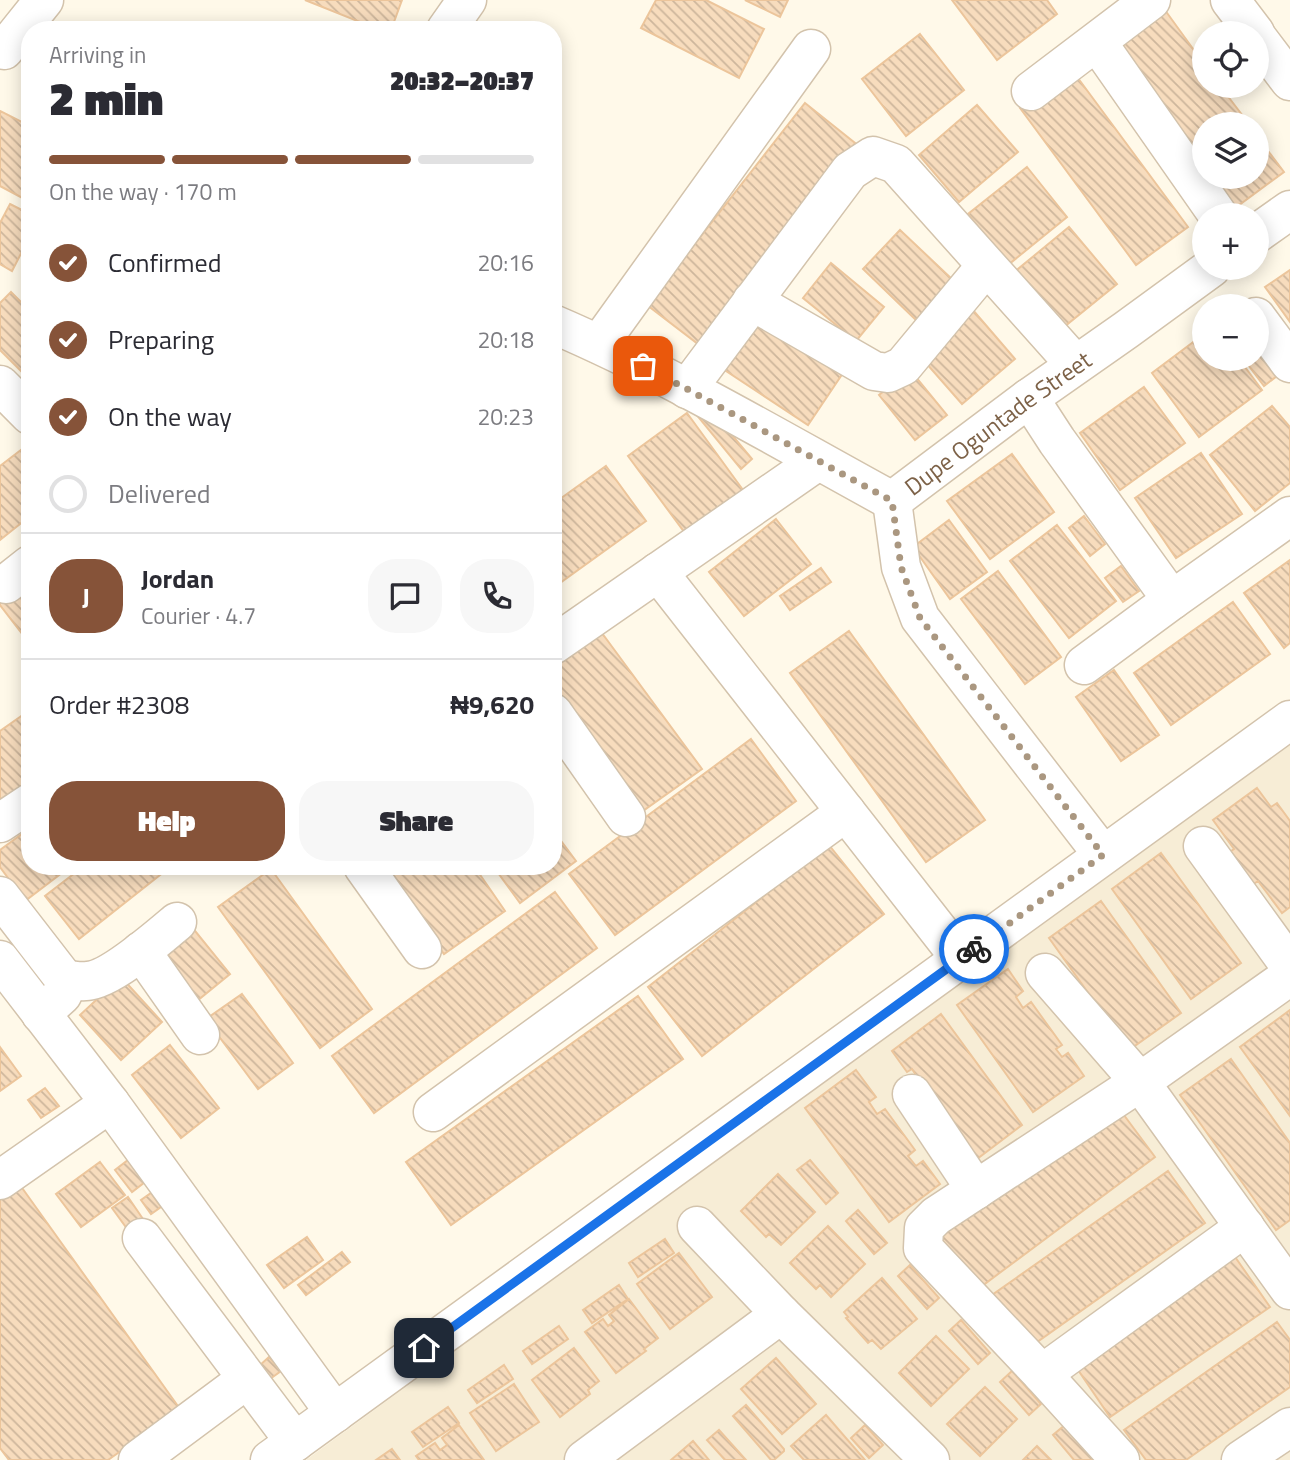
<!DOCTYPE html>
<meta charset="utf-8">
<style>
body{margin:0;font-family:"Titillium Web",sans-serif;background:#f7f7f7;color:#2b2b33;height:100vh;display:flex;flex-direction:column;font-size:26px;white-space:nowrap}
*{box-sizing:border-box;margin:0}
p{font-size:23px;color:#7c7c81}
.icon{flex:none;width:38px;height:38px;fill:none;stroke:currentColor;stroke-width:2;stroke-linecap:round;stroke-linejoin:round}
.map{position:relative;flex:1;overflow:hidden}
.drawer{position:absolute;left:21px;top:21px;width:541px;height:854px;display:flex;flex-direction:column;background:#fff;border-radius:28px;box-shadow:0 4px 18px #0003}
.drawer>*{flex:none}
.tools{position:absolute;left:1192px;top:21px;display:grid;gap:14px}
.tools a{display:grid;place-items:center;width:77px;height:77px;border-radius:50%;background:#fff;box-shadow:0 4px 18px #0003;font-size:35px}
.pin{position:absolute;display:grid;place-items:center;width:60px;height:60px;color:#fff;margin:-30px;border-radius:14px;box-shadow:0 4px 10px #0006}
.courier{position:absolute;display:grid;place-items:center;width:70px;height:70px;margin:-35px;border:5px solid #1a73e8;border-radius:50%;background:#fff;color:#222;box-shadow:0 2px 9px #0007}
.headline em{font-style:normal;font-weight:800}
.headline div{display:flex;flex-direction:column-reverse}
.headline{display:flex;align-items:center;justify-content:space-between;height:119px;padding:0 28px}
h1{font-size:46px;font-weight:800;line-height:52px}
.bar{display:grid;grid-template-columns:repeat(4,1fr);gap:10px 7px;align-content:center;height:84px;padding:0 28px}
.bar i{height:9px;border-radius:5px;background:#e1e1e2}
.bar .on{background:#865339}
.bar p{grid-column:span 4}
.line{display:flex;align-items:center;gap:18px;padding:0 28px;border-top:2px solid #e1e1e2}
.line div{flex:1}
.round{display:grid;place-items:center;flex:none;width:74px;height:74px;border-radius:28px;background:#f7f7f7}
ol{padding:0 28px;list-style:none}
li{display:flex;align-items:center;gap:21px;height:77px}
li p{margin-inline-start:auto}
li .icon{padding:7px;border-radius:50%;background:#865339;color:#fff;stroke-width:4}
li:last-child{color:#7c7c81}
li i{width:38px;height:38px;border:4px solid #e1e1e2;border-radius:50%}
.action{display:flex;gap:14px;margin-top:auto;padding:14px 28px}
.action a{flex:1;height:80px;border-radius:28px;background:#865339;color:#fff;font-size:28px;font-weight:800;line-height:80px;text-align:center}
.action a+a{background:#f7f7f7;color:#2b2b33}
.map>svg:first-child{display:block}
.residential{fill:#f7edd6}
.building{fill:url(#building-back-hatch);stroke:#ecc59b;stroke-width:2}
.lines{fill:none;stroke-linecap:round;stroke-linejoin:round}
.minor-casing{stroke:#d3c3ac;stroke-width:41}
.minor{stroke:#fff;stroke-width:38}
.done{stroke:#aa9780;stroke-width:7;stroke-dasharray:0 12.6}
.route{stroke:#1a73e8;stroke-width:9}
.labels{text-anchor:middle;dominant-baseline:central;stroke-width:7;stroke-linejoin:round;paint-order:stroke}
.street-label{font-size:24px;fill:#7d6248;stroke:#fffcf1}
</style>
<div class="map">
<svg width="1290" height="1460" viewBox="0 0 1290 1460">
<defs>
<pattern id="building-back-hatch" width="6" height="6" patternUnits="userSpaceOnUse" patternTransform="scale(1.75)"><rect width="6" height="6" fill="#f7dcbd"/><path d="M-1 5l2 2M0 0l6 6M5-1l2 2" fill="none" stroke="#cdb69c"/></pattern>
</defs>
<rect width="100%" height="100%" fill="#fff9e9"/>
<!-- residential -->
<path class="residential" d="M1290,740v720h-984z"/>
<!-- building -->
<path class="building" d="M305,0h97l-11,30h-11z
M656,0h50l58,29 -25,49 -98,-50z
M745,0h43l-8,17z
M952,0h95l10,14 -60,46z
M1162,6l42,58v22h16l29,38h-45v42l-91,-124z
M920,34l44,56 -58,46 -44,-57z
M1072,70l116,157 -52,38 -116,-157z
M805,103l50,40 -157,201 -51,-39z
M977,105l41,47 -59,50 -40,-47z
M0,111l30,15v76l-30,-16z
M1256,135l28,37 -49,36 -23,-31h44z
M1027,167l40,50 -59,48 -40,-51z
M10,204l20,10v22l-18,35 -12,-7v-41z
M1069,227l48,57 -63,51 -47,-57z
M900,230l54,51 -38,39 -53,-51z
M831,263l53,44 -28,34 -53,-43z
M1290,270v52l-25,-35z
M11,292l19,19v69l-30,-30v-47z
M972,309l43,50 -53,45 -43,-49z
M758,316l85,57 -35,52 -85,-56z
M1204,334v25h35l23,31 -63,47 -47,-64z
M1260,352l17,24 -13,10 -18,-24 5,-3h5v-4z
M910,370l37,45 -32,25 -36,-45z
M1144,387l41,56 -65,47 -40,-57z
M706,404l46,55 -11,10 -46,-56z
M1272,406l18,21v56l-35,28 -45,-56z
M687,413l56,77 -58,43 -57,-77z
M30,443v73l-30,24v-74z
M1201,453l41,61 -66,44 -41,-60z
M1012,454l42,58 -64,47 -43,-58z
M606,466l40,55 -93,67v-84z
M1084,516l21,28 -15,12 -21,-28z
M776,519l35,45 -67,52 -35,-44z
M949,520l38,52 -37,27 -37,-52z
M1057,525l59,76 -47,37 -59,-77z
M1290,560v83l-6,5 -40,-55z
M1121,566l18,25 -16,11 -18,-24z
M821,568l10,14 -41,28 -10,-14z
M998,571l63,86 -36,27 -64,-85z
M30,578v66l-30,-39v-5z
M1233,602l37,52 -99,71 -37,-52z
M599,629l103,140 -62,44 -87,-118v-33z
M849,631l136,189 -59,42 -136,-189z
M1114,670l45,65 -38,26 -45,-64z
M30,710v70l-30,22v-71z
M751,739l45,62 -181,134 -46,-61z
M1257,788l14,19 6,-4 13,18v86l-8,6 -24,-32 -13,9 -24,-32 13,-9 -21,-29z
M30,828v38h41l-46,35 -25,-34v-17z
M553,830l23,31 -56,42 -27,-37h60z
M829,845l55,69 -182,142 -54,-69z
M1161,853l80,110 -50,36 -79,-110z
M84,866h77l4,5 -86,68 -34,-43z
M381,866h93l31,45 -61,43z
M271,869l101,140 -52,39 -102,-141z
M555,892l42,56 -223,165 -42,-57z
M1101,901l80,112 -52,37 -80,-112z
M187,921l43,53 -38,31 -43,-53z
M1008,969l15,22 -7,6 7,11 8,-6 31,43 -6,4 6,8 6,-4 16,23 -51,36 -76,-107z
M121,977l41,45 -41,38 -41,-45z
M242,994l51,69 -35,26 -52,-70z
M638,996l45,63 -232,166 -45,-63z
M1290,1010v106l-50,-69z
M941,1014l81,111 -49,37 -61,-93 -5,3 -15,-21z
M170,1045l49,63 -38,30 -49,-63z
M0,1047l21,29 -21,15z
M1231,1059l59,84v77l-14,10 -96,-135z
M856,1070l20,27 -7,5 8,12 8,-5 30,41 -7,6 8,10 7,-5 17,23 -51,38 -84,-114z
M45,1088l14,18 -18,12 -13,-18z
M1115,1103l40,54 -177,132 -40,-55z
M128,1160l17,22 -13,10 -17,-22z
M810,1160l28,33 -12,11 -29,-34z
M100,1162l25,33 -44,32 -25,-33z
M1168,1171l37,52 -175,124 -38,-52z
M778,1174l37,38 -34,33 -12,-11 -3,3 -25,-26z
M20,1185l160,224 -72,51h-99l-9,-12v-249z
M151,1193l10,14 -10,7 -10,-14z
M128,1197l15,22 -15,11 -16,-22z
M858,1210l29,33 -13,11 -28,-33z
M828,1226l37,38 -34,33 -11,-12 -4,4 -26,-26z
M307,1237l16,23 -39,28 -17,-23z
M665,1239l9,14 -36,24 -9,-14z
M342,1252l8,10 -44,33 -8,-10z
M679,1253l33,44 -42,32 -33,-45z
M1233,1254l37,53 -160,110 -36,-53z
M910,1265l29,33 -12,11 -29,-33z
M882,1278l35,41 -36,30 -9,-9 -4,3 -22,-25 2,-1 -4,-5z
M619,1285l9,14 -36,24 -9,-13z
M629,1299l29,39 -14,11 2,2 -30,22 -31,-41 18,-13 5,7 6,-5 -5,-6z
M961,1320l29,33 -12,11 -29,-33z
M1277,1322l13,18v47l-104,73h-40l-22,-30z
M559,1326l9,13 -36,25 -9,-13z
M936,1336l33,33 -38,37 -32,-33z
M574,1348l25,33 -11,9 2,4 -30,23 -28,-37z
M269,1357l12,14 -11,8 -11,-13z
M776,1358l40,46 -34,30 -41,-45z
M504,1365l9,14 -36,24 -9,-13z
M1012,1371l29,33 -12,11 -29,-33z
M514,1384l25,38 -43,29 -26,-38z
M985,1387l32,32 -37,37 -33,-32z
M746,1405l38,44v2l-10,9h-3l-38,-44z
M448,1407l11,16 -36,24 -11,-15z
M826,1415l39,45h-61l-13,-14z
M459,1425l25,35h-65l-3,-4 19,-13 5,7 7,-5 -5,-7z
M865,1425l18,20 -14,13 -18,-20z
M1065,1425l29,33 -3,2h-17l-21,-25z
M719,1430l27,30h-21l-18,-20z
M693,1441l16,19h-38z
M1037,1446l14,14h-28z
M392,1449l8,11h-24z"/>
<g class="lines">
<!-- minor casing -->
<g class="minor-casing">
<g id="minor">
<path d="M1230,0l25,33"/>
<path d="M446,30l21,-30"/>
<path d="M1256,36l34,45"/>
<path d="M1097,42l121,173"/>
<path d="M4,50l40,-50"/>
<path d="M1031,91l120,-91"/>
<path d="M1256,234l34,-24"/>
<path d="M752,301l122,70 14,2 15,-7 83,-100"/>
<path d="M1256,317l34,46"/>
<path id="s1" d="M553,324c117,50 227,116 339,177l137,-103 97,-68 85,-62"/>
<path d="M599,344l212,-295"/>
<path d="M0,385l30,30"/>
<path d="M687,389l163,-218 23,-15 23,8 179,200"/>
<path d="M1029,398l28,43 115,159 -88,65"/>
<path d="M892,501l9,66 19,51 183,237"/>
<path d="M658,572l303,387"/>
<path d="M6,584l24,-19"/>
<path d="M1172,600l118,-84"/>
<path d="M553,645l265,-184"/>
<path d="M553,713l73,104"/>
<path d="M0,823l30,-20"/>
<path d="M1203,846l87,120"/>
<path d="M363,866l59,83"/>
<path d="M0,896l65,84 2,5 -5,10 -21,19"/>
<path d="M141,951l59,84"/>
<path d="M0,960l110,143 225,310"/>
<path d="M1045,973l95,109 150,208"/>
<path d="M65,980c7,0 15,2 22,1 23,-1 71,-43 90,-59"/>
<path d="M912,1094l64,96"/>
<path d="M433,1112l413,-300"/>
<path d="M0,1180l110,-77"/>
<path d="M697,1226l84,88 149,146"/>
<path d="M142,1238l153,204"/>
<path d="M1042,1374l203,-147"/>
<path d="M138,1460l109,-81"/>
<path d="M270,1460l1020,-740"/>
<path d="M584,1460l197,-146"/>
<path d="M1120,1460l-78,-86 -119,-126 1,-20 12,-12 204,-134 150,-106"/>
<path d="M1241,1460l49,-33"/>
</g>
</g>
<!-- minor -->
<use href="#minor" class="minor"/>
</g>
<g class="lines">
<!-- done -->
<path class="done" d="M643,366l44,23 205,112 9,66 19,51 183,237 -129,94"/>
<!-- route -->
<path class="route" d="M424,1348l550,-399"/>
</g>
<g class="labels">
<!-- street labels -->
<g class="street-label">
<text stroke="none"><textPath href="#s1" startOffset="514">Dupe Oguntade Street</textPath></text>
</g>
</g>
</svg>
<div class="tools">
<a><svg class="icon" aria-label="locate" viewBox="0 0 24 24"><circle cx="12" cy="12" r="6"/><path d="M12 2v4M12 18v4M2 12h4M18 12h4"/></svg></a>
<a><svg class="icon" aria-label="layers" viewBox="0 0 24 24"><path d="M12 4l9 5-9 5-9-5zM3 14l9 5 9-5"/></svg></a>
<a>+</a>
<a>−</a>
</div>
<div class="pin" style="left:643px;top:366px;background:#ea580c"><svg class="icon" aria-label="bag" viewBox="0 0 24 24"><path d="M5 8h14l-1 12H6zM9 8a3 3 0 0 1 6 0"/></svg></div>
<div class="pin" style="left:424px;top:1348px;background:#1f2937"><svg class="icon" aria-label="home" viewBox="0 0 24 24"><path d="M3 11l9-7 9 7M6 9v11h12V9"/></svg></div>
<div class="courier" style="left:974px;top:949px"><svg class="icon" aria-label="bike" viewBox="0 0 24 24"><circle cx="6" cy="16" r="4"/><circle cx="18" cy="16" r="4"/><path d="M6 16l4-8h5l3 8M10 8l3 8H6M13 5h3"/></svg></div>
<section class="drawer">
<div class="headline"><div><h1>2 min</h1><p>Arriving in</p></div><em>20:32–20:37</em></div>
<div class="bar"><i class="on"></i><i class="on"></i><i class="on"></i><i></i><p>On the way · 170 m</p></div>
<ol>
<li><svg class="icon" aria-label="check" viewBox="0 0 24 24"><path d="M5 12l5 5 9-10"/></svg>Confirmed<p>20:16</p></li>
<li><svg class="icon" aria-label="check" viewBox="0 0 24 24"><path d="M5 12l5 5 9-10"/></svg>Preparing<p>20:18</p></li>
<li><svg class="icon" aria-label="check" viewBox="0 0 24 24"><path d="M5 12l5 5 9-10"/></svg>On the way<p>20:23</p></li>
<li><i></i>Delivered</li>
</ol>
<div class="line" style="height:126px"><b class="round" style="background:#865339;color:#fff">J</b><div><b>Jordan</b><p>Courier · 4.7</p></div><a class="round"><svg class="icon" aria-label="chat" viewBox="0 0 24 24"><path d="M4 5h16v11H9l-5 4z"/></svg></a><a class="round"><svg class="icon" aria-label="phone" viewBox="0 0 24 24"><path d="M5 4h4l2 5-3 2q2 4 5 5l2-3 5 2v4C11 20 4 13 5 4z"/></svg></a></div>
<div class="line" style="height:91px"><div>Order #2308</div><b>₦9,620</b></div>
<div class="action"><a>Help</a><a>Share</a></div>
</section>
</div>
